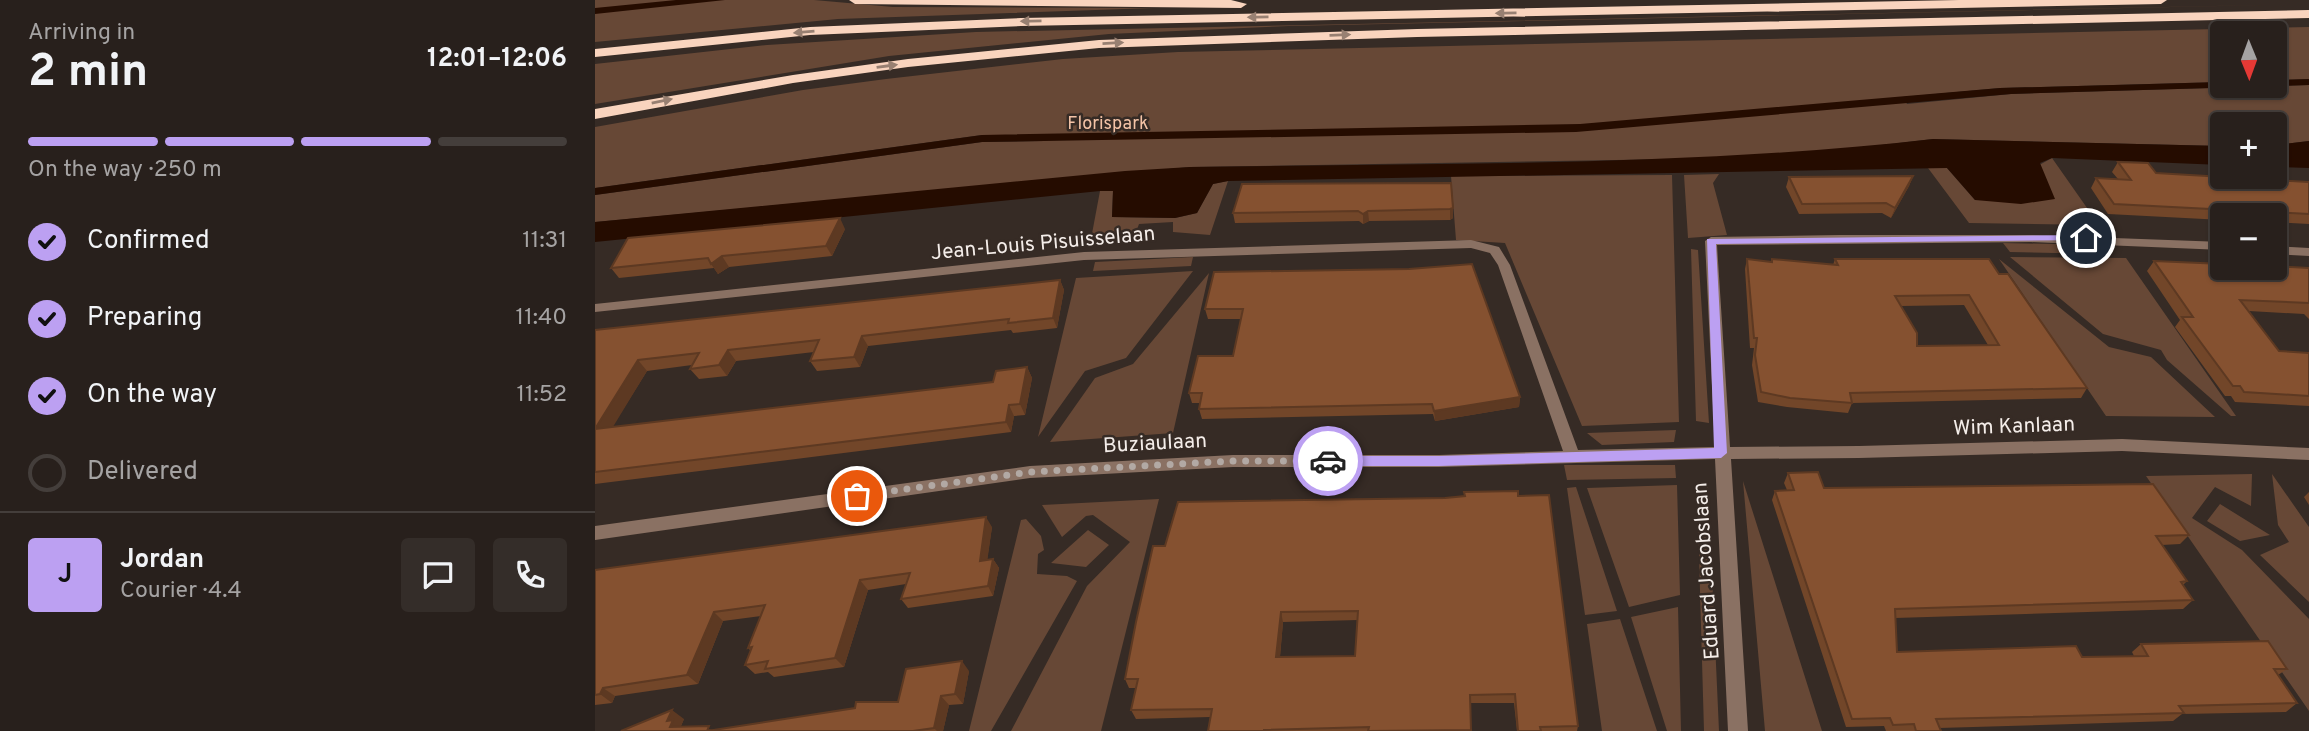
<!DOCTYPE html>
<meta charset="utf-8">
<style>
body{margin:0;font-family:Overpass,sans-serif;background:#342d29;color:#f1f3f6;height:100vh;display:flex;flex-direction:column;font-size:26px;white-space:nowrap}
*{box-sizing:border-box;margin:0}
p{font-size:23px;color:#a5a3a3}
.icon{flex:none;width:38px;height:38px;fill:none;stroke:currentColor;stroke-width:2;stroke-linecap:round;stroke-linejoin:round}
.map{position:relative;flex:1;overflow:hidden}
.panel{display:flex;flex-direction:column;background:#28201c;width:595px}
.panel>*{flex:none}
.needle{width:46px;rotate:179deg}
.tools{position:absolute;left:1615px;top:21px;display:grid;gap:14px}
.tools a{display:grid;place-items:center;width:77px;height:77px;border-radius:7px;background:#28201c;box-shadow:0 2px 5px #0004,0 0 0 2px #443e3b;font-size:35px}
.pin{position:absolute;display:grid;place-items:center;width:60px;height:60px;color:#fff;margin:-30px;border:4px solid #fff;border-radius:50%;box-shadow:0 2px 7px #0007}
.courier{position:absolute;display:grid;place-items:center;width:70px;height:70px;margin:-35px;border:5px solid #bca0f2;border-radius:50%;background:#fff;color:#222;box-shadow:0 2px 9px #0007}
.summary em{font-style:normal;font-weight:700}
.summary div{display:flex;flex-direction:column-reverse}
.summary{display:flex;align-items:center;justify-content:space-between;height:119px;padding:0 28px}
h1{font-size:46px;font-weight:700;line-height:52px}
.bar{display:grid;grid-template-columns:repeat(4,1fr);gap:10px 7px;align-content:center;height:84px;padding:0 28px}
.bar i{height:9px;border-radius:5px;background:#443e3b}
.bar .active{background:#bca0f2}
.bar p{grid-column:span 4}
.line{display:flex;align-items:center;gap:18px;padding:0 28px;border-top:2px solid #443e3b}
.line div{flex:1}
.round{display:grid;place-items:center;flex:none;width:74px;height:74px;border-radius:7px;background:#342d29}
ol{padding:0 28px;list-style:none}
li{display:flex;align-items:center;gap:21px;height:77px}
li p{margin-inline-start:auto}
li .icon{padding:7px;border-radius:50%;background:#bca0f2;color:#111;stroke-width:4}
li:last-child{color:#a5a3a3}
li i{width:38px;height:38px;border:4px solid #443e3b;border-radius:50%}
main{display:flex;flex:1;min-height:0}
.map>svg:first-child{display:block}
.green{fill:#674836}
.water{fill:#250c00}
.lines{fill:none;stroke-linecap:round;stroke-linejoin:round}
.minor{fill:#8a7163;fill-rule:evenodd}
.motorway{fill:#f9d4be;fill-rule:evenodd}
.wall{fill:#724629;fill-rule:evenodd}
.shaded-wall{fill:#5d3922}
.building{fill:#855130;stroke:#5d3922;stroke-width:2;fill-rule:evenodd}
.oneway{fill:#988072}
.route{fill:#bca0f2}
.done{stroke:#b2a9a4;stroke-width:7;stroke-dasharray:0 12.6}
.labels{text-anchor:middle;dominant-baseline:central;stroke-width:5;stroke-linejoin:round;paint-order:stroke}
.far-park-label{font-size:18px;fill:#f4c3a6;stroke:#362b25}
.street-label{font-size:21px;fill:#f4ede9;stroke:#362b25}
</style>
<main>
<section class="panel">
<div class="summary"><div><h1>2 min</h1><p>Arriving in</p></div><em>12:01–12:06</em></div>
<div class="bar"><i class="active"></i><i class="active"></i><i class="active"></i><i></i><p>On the way · 250 m</p></div>
<ol>
<li><svg class="icon" aria-label="check" viewBox="0 0 24 24"><path d="M5 12l5 5 9-10"/></svg>Confirmed<p>11:31</p></li>
<li><svg class="icon" aria-label="check" viewBox="0 0 24 24"><path d="M5 12l5 5 9-10"/></svg>Preparing<p>11:40</p></li>
<li><svg class="icon" aria-label="check" viewBox="0 0 24 24"><path d="M5 12l5 5 9-10"/></svg>On the way<p>11:52</p></li>
<li><i></i>Delivered</li>
</ol>
<div class="line" style="height:126px"><b class="round" style="background:#bca0f2;color:#111">J</b><div><b>Jordan</b><p>Courier · 4.4</p></div><a class="round"><svg class="icon" aria-label="chat" viewBox="0 0 24 24"><path d="M4 5h16v11H9l-5 4z"/></svg></a><a class="round"><svg class="icon" aria-label="phone" viewBox="0 0 24 24"><path d="M5 4h4l2 5-3 2q2 4 5 5l2-3 5 2v4C11 20 4 13 5 4z"/></svg></a></div>
</section>
<div class="map">
<svg width="1714" height="731" viewBox="0 0 1714 731">
<rect width="100%" height="100%" fill="#362b25"/>
<!-- green -->
<path class="green" d="M0,0h219l79,7 261,1 -316,11 -243,23z
M1714,4l-1020,22 -180,8 -220,22 -294,48v-40l172,-19 209,-13z
M1714,27v52l-34,1v-47h-52l-1,49 -222,6 -97,9 4,7 104,-10 298,-9v56l-34,4v-21h-52l-1,22 -289,-7 -120,14 -135,6 -488,8 -595,55v-27l387,-53 62,-1 -62,-6 -387,53v-61l208,-37 83,-11 177,-20 115,-7z
M1457,158l47,67 -130,-2 -41,-55h19l28,32z
M1124,174l-6,9 14,52 -39,3 -4,-63z
M1077,175l7,247 -97,4 -77,-183 -49,-3 -5,-64z
M633,181l-18,54 -37,-3v-10l-34,2 -4,11 -44,4 9,-48h13l-1,26 63,1 22,-5 16,-29z
M1408,243l95,2 7,9 -95,-2z
M1096,249l7,1 11,173 -13,-2z
M598,257l-2,9 -98,5 2,-9z
M1415,257l116,1 110,158h-5l-64,-56 -6,-10 -58,-16z
M1404,259l110,88 42,10 64,60 -109,-1z
M598,271l-67,87 -41,13 -47,66 38,-159z
M614,273l-36,160 -123,9 45,-64 38,-14z
M1081,430l-2,12 -72,3 -15,-12z
M969,465h111l1,13 -109,2z
M1657,474l-1,32 -36,-19 -23,31 50,32 67,69v92l-163,-235z
M1677,474l37,53v75l-49,-47 29,-13 -11,-17z
M1148,481l79,250h-57z
M1082,485l3,110 -51,12 -42,-119z
M1102,485l11,1 11,245h-15z
M981,487l41,124 -32,4 -18,-127z
M564,499l-58,232h-90l76,-145 43,-44 -37,-27 -7,1 -24,21 -20,-32z
M1625,504l50,31 -30,6 -33,-20z
M431,519l15,17 3,14 -6,4 -1,20 30,2 10,5 -86,150h-22l52,-211z
M493,530l21,15 -23,22 -35,-4z
M1083,607l3,124h-14l-36,-114z
M1025,619l37,112h-55l-15,-107z"/>
<!-- water -->
<path class="water" d="M81,0h49l-130,14v-6z
M1714,79v6l-298,9 -435,38 -594,10 -387,53v-7l387,-53 598,-11 420,-36 222,-6 1,4h52v-6z
M1338,139l289,7v19l-170,-7 -12,5 15,36 -34,5 -46,-4 -28,-32 -719,13 -15,3 -16,29 -22,5 -63,-1 1,-26h-13l-505,51v-20l530,-51 65,-4c248,-4 497,0 743,-28z
M1714,141v27l-34,-1v-22z"/>
<g class="lines">
<!-- minor -->
<path class="minor" d="M1244,235h192l192,7v8l-192,-8 -314,3 13,202 129,-1 263,-7 187,9v12l-187,-9 -263,7 -128,1 17,272h-20l-13,-272 -276,8h-206l-203,11 -435,62v-14l435,-60 203,-11h206l124,-4 -65,-186 -8,-12 -19,-5 -387,12 -489,52v-8l489,-52 387,-12 28,7 11,18 68,185 137,-3 -10,-206 6,-4z
M1680,246l34,2v8l-34,-2z"/>
<!-- motorway -->
<path class="motorway" d="M254,0h382l16,4 -6,4 -386,-4z
M1364,0h208l-6,4 -1140,22 -211,9 -215,22v-8l215,-22 211,-9z
M1714,10v8l-892,19 -318,11 -191,19 -115,16 -198,36v-10l198,-34 115,-16 191,-19 318,-11z"/>
</g>
<!-- wall -->
<path class="wall" d="M1523,162l38,11 153,9v42l-34,-2v-7h-52v5l-115,-6 -17,-26 5,-10 22,1 -6,-7z
M1318,176l-4,10 -18,32 -9,-5 -83,1 -13,-27 3,-10z
M856,183l2,35 -3,2 -81,1 -6,3 -4,-3 -124,2 -2,-10z
M250,229l-13,27 -103,11 -11,7 -4,-6 -95,10 -8,-10z
M1152,259l24,3 1,-3 61,6 2,-6 164,15 88,114 -6,10 -229,5 -4,10 -61,-6 -29,-5 -6,-37 2,-17h-4l-5,-79zM1369,305l24,40 -71,1 -16,-40z
M1559,261l155,7v51l-5,-5 -55,-3 30,40 30,2v53l-74,-4 -4,-6h-6l-50,-69 5,-7 -33,-49z
M619,272l306,125 -1,10 -84,14 -2,-7 -231,5 -3,-10 1,-6h-8l-3,-10 44,-37 8,-37h-33l-3,-10z
M465,280l4,10 -7,38 -44,5 -2,-3 -143,16 -8,21 -43,4 -7,-10 4,-9 -78,9 -9,15 -28,3 -9,-10 2,-4 -45,6 -35,56 381,-45 34,-15 5,11 -7,37 -11,1 -3,16 -416,52v-154z
M1193,473l36,15 365,47 -9,9 -18,1 25,36 -4,4 10,15 -10,9 -288,9 2,34 185,5 52,-1 -2,-4 9,-8 146,25 -9,6 19,28 -11,9 -104,2 -9,7 -234,7 2,3h-55l-2,-5 -38,1 -74,-227 3,-9 12,-1 -3,-7z
M1714,492v13l-5,-8z
M923,496l60,230 -1,5h-60l-3,-28h-44l1,28h-263l2,-14 -74,2 -5,-9 5,-22h-7l-4,-9 40,-133 280,-48zM763,620l-3,36 -75,1 3,-35z
M397,527l-5,33 6,-1 6,9 -6,28 -85,12 -7,-9 5,-15 -38,6 -24,77 -70,10 -6,-5 -13,2 -10,-9 6,-14 -3,-3 13,-32 -38,5 -25,63 -83,12 -3,7 -17,2v-135z
M374,671l-6,33 -14,1 -6,26h-322l63,-12 -3,7 33,4 184,-28z"/>
<!-- shaded-wall -->
<path class="shaded-wall" d="M1318,176l-4,10 -18,32 4,-10z
M858,208v10l-3,2v-11z
M773,211l1,10 -6,3v-10z
M245,218l5,11 -13,27 -6,-10z
M127,256l7,11 -11,7 -7,-10z
M465,280l4,10 -7,38 -4,-10z
M267,336l6,10 -8,21 -6,-10z
M133,350l8,11 -9,15 -8,-11z
M43,360l9,11 -42,69 -10,-10z
M432,367l5,11 -7,37 -5,-11z
M925,397l-1,10 -84,14 -1,-10z
M414,405l5,11 -3,16 -5,-10z
M391,517l6,10 -6,43 -6,-9z
M398,559l6,9 -6,28 -5,-10z
M265,580l8,10 -24,77 -9,-9z
M119,612l9,9 -25,63 -11,-9z
M686,612l2,10 -4,44 -3,-9z
M367,661l7,10 -6,33 -8,-10z
M8,688l12,8 -3,7 -12,-9z
M346,696l8,9 -6,26h-6l-3,-3z
M77,710l12,9 -3,7 -11,1 -3,-6z"/>
<!-- building -->
<path class="building" d="M1523,162l30,1 8,10 153,9v32l-195,-10 -18,-26 35,2z
M1318,176l-18,32 -9,-5 -84,1 -13,-27z
M856,183l2,25 -3,1 -82,2 -5,3 -5,-3 -125,2 9,-29z
M245,218l-14,28 -104,10 -11,8 -3,-6 -97,10 17,-30z
M1152,259l25,3v-3l66,6 -3,-6h154l10,15h9l79,114 -237,5 2,10 -62,-5 -29,-6 -6,-37 2,-17h-3zM1374,295l30,50 -82,1v-13l-22,-37z
M1559,261l69,3v4h52v-2l34,2v35l-69,-3 39,51 30,2v43l-65,-4 -4,-6h-7l-51,-69h11z
M877,264l48,133 -86,14 -2,-7 -233,5 3,-16h-13l9,-37h35l10,-47h-38l9,-37 195,-3z
M465,280l-7,38 -45,5 1,-4 -147,17 -8,21 -44,4 9,-21 -91,10 -9,15 -29,4 9,-16 -61,7 -43,69v-99z
M432,367l-7,37 -11,1 -3,17 -411,50v-43l398,-47 3,-11z
M1223,472l6,16 329,-4 36,51 -33,1 31,45 -6,1 12,18 -298,9 2,43 179,-6 6,11 66,-1 -7,-12 127,-3 19,28h-13l23,34 -118,3 5,7 -248,6 5,12h-25l-2,-7 -21,1 -3,-7 -38,1 -77,-228 19,-1 -6,-17z
M923,491v5l31,-1 29,231 -38,1 1,4h-23l-3,-37 -45,1 1,35 -103,1 1,-4 -105,3v1h-56l4,-22 -81,1 7,-31h-13l11,-57 17,-76h12l13,-44 267,-4 20,-2 -1,-4zM763,611l-3,45 -79,1 5,-45z
M391,517l-6,44 13,-2 -5,27 -87,13 9,-26 -50,7 -25,78 -70,11 3,-8 -23,4 7,-18 -4,1 17,-43 -51,7 -27,63 -84,13 -3,6 -5,1v-125z
M367,661l-7,33 -14,2 -7,32 -21,3h-206l148,-23 1,-6h42l8,-33z
M77,710l-5,11 6,-1 -3,7 39,-1 -2,5h-86z"/>
<!-- one-way arrows -->
<defs><path id="oneway-solid" d="M-6-.8H1V-3.2L6.5 0L1 3.2V.8H-6Z" transform="scale(1.75)"/></defs>
<g class="oneway">
<use href="#oneway-solid" transform="translate(911 13) rotate(179)"/>
<use href="#oneway-solid" transform="translate(663 17) rotate(179)"/>
<use href="#oneway-solid" transform="translate(436 21) rotate(179)"/>
<use href="#oneway-solid" transform="translate(209 32) rotate(175)"/>
<use href="#oneway-solid" transform="translate(745 35) rotate(-2)"/>
<use href="#oneway-solid" transform="translate(518 43) rotate(-3)"/>
<use href="#oneway-solid" transform="translate(292 66) rotate(-8)"/>
<use href="#oneway-solid" transform="translate(67 101) rotate(-11)"/>
</g>
<!-- route -->
<path class="route" d="M1491,235l3,5 -373,4 11,209 -6,5 -282,8h-111l-6,-5 6,-5h111l275,-8 -7,-209z"/>
<g class="lines">
<!-- done -->
<path class="done" d="M262,496l173,-24 203,-11h95"/>
</g>
<g class="labels">
<!-- far-park labels -->
<g class="far-park-label">
<text x="513" y="124">Florispark</text>
</g>
<!-- street labels -->
<g class="street-label">
<text transform="translate(448 244) rotate(-5)">Jean-Louis Pisuisselaan</text>
<text transform="translate(1419 427) rotate(-2)">Wim Kanlaan</text>
<text transform="translate(560 444) rotate(-3)">Buziaulaan</text>
<text transform="translate(1112 571) rotate(-94)">Eduard Jacobslaan</text>
</g>
</g>
</svg>
<div class="tools">
<a><svg class="needle" viewBox="-14 -14 28 28"><path d="M0-13l5 13h-10z" fill="#e53935"/><path d="M0 13l5-13h-10z" fill="#a5a3a3"/></svg></a>
<a>+</a>
<a>−</a>
</div>
<div class="pin" style="left:262px;top:496px;background:#ea580c"><svg class="icon" aria-label="bag" viewBox="0 0 24 24"><path d="M5 8h14l-1 12H6zM9 8a3 3 0 0 1 6 0"/></svg></div>
<div class="pin" style="left:1491px;top:238px;background:#1f2937"><svg class="icon" aria-label="home" viewBox="0 0 24 24"><path d="M3 11l9-7 9 7M6 9v11h12V9"/></svg></div>
<div class="courier" style="left:733px;top:461px"><svg class="icon" aria-label="car" viewBox="0 0 24 24"><path d="M5 17H2v-5l4-1 3-4h7l3 4 3 1v5h-3M9 17h6M6 11h13"/><circle cx="7" cy="17" r="2"/><circle cx="17" cy="17" r="2"/></svg></div>
</div>
</main>
